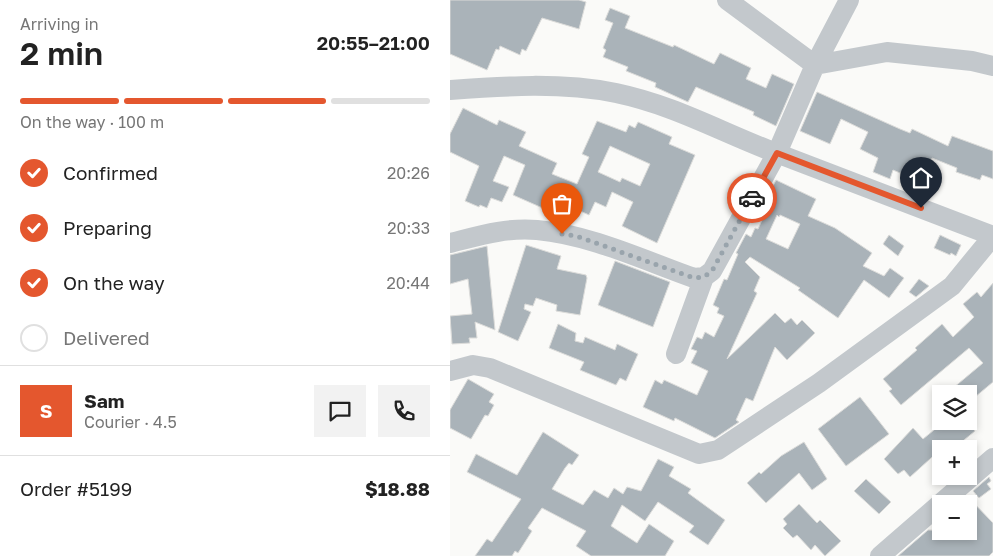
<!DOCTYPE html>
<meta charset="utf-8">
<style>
body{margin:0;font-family:"Golos Text",sans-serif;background:#f2f2f2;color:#222;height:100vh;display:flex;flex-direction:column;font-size:19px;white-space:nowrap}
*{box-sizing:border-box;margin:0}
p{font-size:16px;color:#767676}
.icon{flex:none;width:28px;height:28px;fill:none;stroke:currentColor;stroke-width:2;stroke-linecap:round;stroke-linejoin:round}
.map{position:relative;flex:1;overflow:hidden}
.details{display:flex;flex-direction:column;background:#fff;width:450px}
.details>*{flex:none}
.controls{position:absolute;left:482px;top:385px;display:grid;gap:10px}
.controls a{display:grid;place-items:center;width:45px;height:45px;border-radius:0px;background:#fff;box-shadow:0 2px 8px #0003;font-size:25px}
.pin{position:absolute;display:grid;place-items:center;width:42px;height:42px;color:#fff;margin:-51px -21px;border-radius:50% 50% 50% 0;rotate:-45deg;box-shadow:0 0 5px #0007}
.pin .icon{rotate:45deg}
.courier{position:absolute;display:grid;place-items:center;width:50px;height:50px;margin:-25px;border:4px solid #e4572e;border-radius:50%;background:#fff;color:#222;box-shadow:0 1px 6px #0007}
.headline em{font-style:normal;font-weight:600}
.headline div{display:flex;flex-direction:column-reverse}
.headline{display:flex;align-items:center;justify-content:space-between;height:85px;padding:0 20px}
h1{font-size:32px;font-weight:600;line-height:38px}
.bar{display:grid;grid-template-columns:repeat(4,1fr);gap:8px 5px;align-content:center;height:60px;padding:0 20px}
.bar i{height:6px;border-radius:4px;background:#e0e0e0}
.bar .current{background:#e4572e}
.bar p{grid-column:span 4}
.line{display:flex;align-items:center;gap:12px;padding:0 20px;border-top:1px solid #e0e0e0}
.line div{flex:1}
.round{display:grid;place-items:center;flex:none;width:52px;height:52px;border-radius:0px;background:#f2f2f2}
ol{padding:0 20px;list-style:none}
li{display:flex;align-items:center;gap:15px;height:55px}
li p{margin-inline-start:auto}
li .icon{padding:5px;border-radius:50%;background:#e4572e;color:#fff;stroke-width:4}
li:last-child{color:#767676}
li i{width:28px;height:28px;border:2px solid #e0e0e0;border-radius:50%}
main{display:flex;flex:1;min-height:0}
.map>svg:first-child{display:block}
.building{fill:#aab3b9;stroke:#dcdcda;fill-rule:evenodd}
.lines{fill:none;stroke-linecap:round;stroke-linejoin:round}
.minor{stroke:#c3c8cc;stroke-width:20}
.done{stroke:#99a4ac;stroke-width:5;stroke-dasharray:0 9}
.route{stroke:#e4572e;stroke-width:6}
</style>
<main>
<section class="details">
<div class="headline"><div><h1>2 min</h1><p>Arriving in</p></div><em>20:55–21:00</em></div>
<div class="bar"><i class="current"></i><i class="current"></i><i class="current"></i><i></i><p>On the way · 100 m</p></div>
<ol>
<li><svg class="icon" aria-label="check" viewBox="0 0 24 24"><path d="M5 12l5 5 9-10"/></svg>Confirmed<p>20:26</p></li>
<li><svg class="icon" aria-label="check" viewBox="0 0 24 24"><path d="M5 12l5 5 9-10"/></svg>Preparing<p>20:33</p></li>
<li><svg class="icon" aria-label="check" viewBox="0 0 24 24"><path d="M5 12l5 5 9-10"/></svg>On the way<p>20:44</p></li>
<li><i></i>Delivered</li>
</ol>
<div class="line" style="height:90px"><b class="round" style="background:#e4572e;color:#fff">S</b><div><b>Sam</b><p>Courier · 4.5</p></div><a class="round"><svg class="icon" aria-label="chat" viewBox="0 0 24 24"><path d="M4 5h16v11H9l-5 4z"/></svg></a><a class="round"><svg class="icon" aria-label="phone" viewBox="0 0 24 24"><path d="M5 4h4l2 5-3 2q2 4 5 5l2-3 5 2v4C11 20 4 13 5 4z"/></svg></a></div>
<div class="line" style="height:65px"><div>Order #5199</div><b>$18.88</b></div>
</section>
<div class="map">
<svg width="543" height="556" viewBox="0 0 543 556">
<rect width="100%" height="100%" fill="#fafaf8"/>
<!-- building -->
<path class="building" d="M0,0h129l7,2 -7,27 -37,-11 -16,33 -4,-2 -2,6 -20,-9 -1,4 -3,-1 -9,21 -37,-16z
M160,8l20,8 -5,12 48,19 1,-2 40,19 6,-11 31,15 -5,11 20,9 6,-14 22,10 -18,42 -23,-11 1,-3 -58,-25 -8,15 -33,-15 1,-4 -30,-12 2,-4 -25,-10 3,-7 -3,-2 10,-25 -8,-3z
M367,92l83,37 10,4 2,-4 36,17 4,-10 41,15v28l-11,-4 -2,5 -24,-8 1,-4 -25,-10 -9,19 -7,-3 -2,5 -21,-9 -3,9 -17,-7 5,-14 -18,-9 8,-17 -27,-13 -11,25 -30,-13z
M13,108l34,17 2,-5 27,12 -7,14 38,17 -5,11 25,10 12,-27 -7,-3 15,-33 29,11 3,-7 6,3 3,-6 34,15 -3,7 26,11 -38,88 -35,-17 11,-24 -21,-10 -6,15 -11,-5 -6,13 -37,-17 -5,12 -34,-15 12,-30 -21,-9 -11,25 16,6 -7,15 -11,-4 -4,10 -7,-3 -1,2 -14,-6 14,-35 -29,-14v-18zM160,146l40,18 -10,22 -18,-8 -2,4 -22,-10z
M326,180l40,19 -8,17 27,12 37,25 -9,13 21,10 6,-8 14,10 -15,20 -25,-18 -26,38 -40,-28 2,-2 -50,-31 -5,5 15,15 -6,14 3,2 -30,66 48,-46 10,10 6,-5 6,7 5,-5 13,13 -28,27 -12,-13 -22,54 -7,-3 -10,22 3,2 -24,16 -40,-20 -1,3 -31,-14 12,-27 7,4 2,-4 33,15 11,-24 -17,-8 6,-12 -6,-2 6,-12 5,2 3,-7 9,5 10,-21 -7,-3 2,-5 -6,-3 11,-26 3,1 11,-26 -2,-1 10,-19 5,3 4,-9 3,1 9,-20 -4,-3zM327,215l2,2 1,-2 20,9 -12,25 -22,-10z
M439,235l15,11 -6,10 -15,-12z
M490,235l21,10 -5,11 -5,-3 -1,2 -16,-7z
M76,245l35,11 -4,13 29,6 1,3 -7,37 -24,-4 1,-6 -21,-7 -3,8 -8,-2 -1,5 7,3 -13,29 -20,-9z
M37,246l8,84 -20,-8 2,16h-8l1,5 -18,1 -2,-28 22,-2 -4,-35 -18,5v-29z
M165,261l55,21 -17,45 -55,-22z
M469,279l10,7 -13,11 -7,-5z
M543,283v99l-24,20v-8h-23l37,-31 -14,-15 -68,57 -12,-14 3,-2 -9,-10 34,-29 -2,-2 27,-24 11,13 21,-20 -11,-13 14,-12 4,5z
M108,324l18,9 -1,8 8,2 2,-6 30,13 2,-6 21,10 -12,27 -6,-3 -4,7 -36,-15 4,-8 -35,-14z
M18,379l26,15 -5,8 5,3 -6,11 -3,-1 -14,24 -21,-11v-18z
M410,397l29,37 -43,32 -28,-37z
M495,421h22l8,10 -22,18h-12l-31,28 -6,-7 -6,4 -14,-15 29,-31 10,11z
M93,432l36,23 -7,10 -3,-2 -4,5 -13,21 31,16 11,-15 14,8 6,-10 9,6 4,-7 14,4 17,-32 16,8 -5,9 22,13 -3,4 37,27 -17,25 -19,-13 5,-6 -36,-24 -13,19 -23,-16 -11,21 26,17 12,-19 25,17 -9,15h-74l-15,-10 10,-15 -44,-23 -14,20 4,3 -14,22 -3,-2 -3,5h-37l12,-17 5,3 29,-43 -54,-27 9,-18 41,21z
M354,442l23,37 -15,11 -13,-17 -33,30 -19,-20 12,-11 2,2 20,-18z
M539,477l2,4 -4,3 4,5 -12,9 -6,-7z
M416,479l25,23 -12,12 -25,-23z
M519,498l24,25v29l-4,4h-91l30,-26 41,1z
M349,504l18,19 3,-3 21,21 -16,15 -10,-11 -4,5 -14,-15 -4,3 -10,-10 4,-4 -4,-5z"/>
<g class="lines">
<!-- minor -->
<path class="minor" d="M277,0l88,65 72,-13 85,9 21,5
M0,90c55,-4 111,-8 166,3 57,12 101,37 155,58 74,28 148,57 222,85
M0,243c28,-7 57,-16 87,-13 54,5 106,30 157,48l10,-1 8,-6 65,-118 38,-88 34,-65
M226,354l28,-77
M0,371l23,-6 17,3 209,86 19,-4 101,-67 133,-97 41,-50
M430,556l113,-98"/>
</g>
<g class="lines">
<!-- done -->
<path class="done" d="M112,234l14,2 118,42 10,-1 8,-6 40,-73"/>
<!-- route -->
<path class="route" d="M302,198l25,-45 144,55"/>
</g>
</svg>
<div class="controls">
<a><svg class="icon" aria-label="layers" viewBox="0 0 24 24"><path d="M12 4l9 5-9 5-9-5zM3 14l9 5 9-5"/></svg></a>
<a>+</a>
<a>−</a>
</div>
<div class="pin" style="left:112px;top:234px;background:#ea580c"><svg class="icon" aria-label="bag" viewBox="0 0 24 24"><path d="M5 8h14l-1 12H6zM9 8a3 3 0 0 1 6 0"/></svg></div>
<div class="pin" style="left:471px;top:208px;background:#1f2937"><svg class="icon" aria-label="home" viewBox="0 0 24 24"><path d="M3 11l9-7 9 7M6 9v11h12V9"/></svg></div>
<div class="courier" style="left:302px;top:198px"><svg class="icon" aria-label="car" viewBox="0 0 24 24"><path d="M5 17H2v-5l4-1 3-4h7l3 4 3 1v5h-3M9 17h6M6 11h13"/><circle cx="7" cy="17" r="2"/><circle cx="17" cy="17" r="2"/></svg></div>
</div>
</main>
